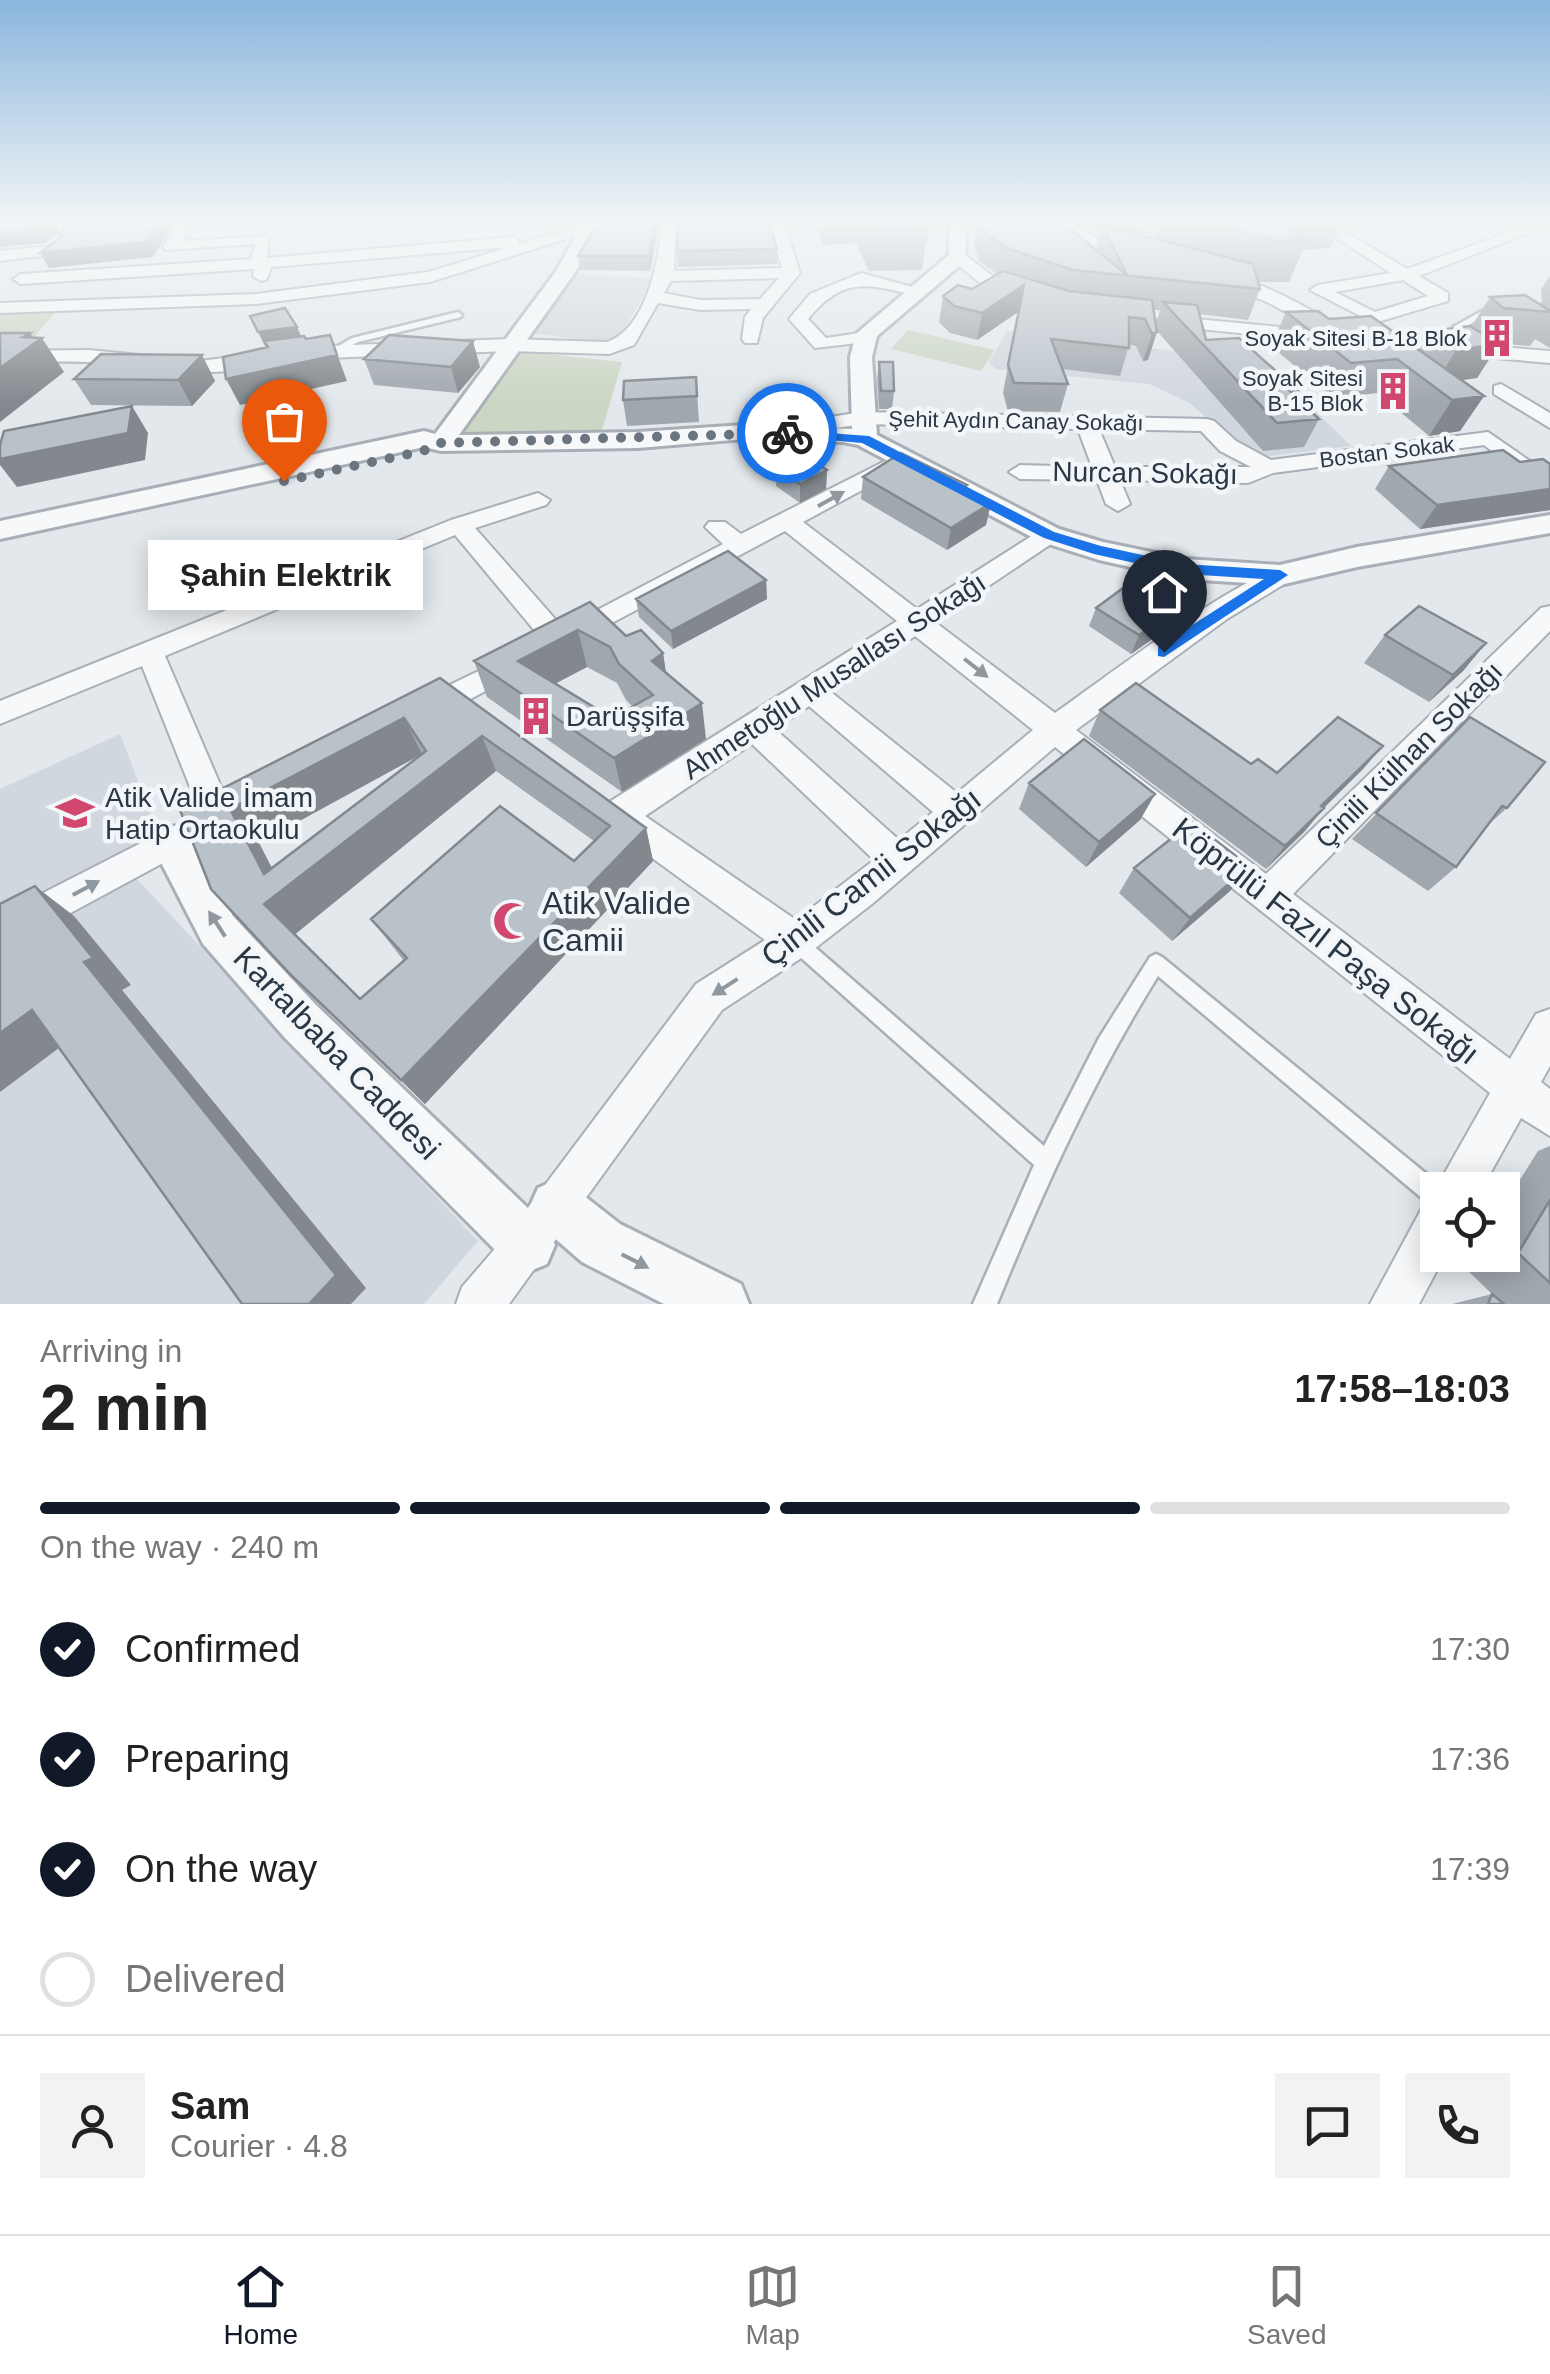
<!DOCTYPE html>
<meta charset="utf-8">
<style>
body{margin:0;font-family:Arial,sans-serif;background:#f2f2f2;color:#222;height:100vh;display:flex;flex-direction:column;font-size:38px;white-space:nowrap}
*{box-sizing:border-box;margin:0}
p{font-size:32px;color:#767676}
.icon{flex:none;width:55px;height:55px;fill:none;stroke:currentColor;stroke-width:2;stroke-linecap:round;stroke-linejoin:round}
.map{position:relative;height:1304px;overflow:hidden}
.sheet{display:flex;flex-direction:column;background:#fff;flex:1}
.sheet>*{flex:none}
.tools{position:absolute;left:1420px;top:1172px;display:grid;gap:20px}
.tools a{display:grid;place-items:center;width:100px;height:100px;border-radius:0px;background:#fff;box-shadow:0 5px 25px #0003;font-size:50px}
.pin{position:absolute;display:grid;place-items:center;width:85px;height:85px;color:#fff;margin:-102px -42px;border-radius:50% 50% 50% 0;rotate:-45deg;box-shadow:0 0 10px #0007}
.pin .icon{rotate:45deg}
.courier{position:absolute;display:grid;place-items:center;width:100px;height:100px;margin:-50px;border:8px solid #1a73e8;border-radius:50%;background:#fff;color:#222;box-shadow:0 2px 12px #0007}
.bubble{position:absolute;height:70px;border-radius:0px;background:#fff;box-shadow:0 5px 25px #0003;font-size:32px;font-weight:700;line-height:70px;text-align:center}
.head em{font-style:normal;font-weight:700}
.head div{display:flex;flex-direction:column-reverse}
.head{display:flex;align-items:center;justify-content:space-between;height:170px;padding:0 40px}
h1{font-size:65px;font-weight:700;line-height:75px}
.bar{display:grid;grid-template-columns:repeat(4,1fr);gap:15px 10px;align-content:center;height:120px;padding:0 40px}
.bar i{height:12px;border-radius:8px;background:#e0e0e0}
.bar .selected{background:#111827}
.bar p{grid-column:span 4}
.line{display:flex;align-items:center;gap:25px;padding:0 40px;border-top:2px solid #e0e0e0}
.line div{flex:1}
.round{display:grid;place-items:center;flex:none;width:105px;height:105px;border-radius:0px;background:#f2f2f2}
ol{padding:0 40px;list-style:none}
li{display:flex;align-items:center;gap:30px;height:110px}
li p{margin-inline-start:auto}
li .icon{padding:10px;border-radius:50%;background:#111827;color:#fff;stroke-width:4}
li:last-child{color:#767676}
li i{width:55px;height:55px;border:5px solid #e0e0e0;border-radius:50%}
.dock{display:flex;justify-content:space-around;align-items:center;height:140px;border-top:2px solid #e0e0e0;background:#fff;font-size:28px;color:#767676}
.dock a{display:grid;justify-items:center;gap:5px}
.dock .selected{color:#111827}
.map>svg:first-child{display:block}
.built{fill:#d1d7de}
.green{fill:#cbd6c4}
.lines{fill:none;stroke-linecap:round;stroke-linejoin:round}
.service-casing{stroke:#a8afb6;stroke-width:5}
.minor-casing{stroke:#a8afb6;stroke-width:4}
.tertiary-casing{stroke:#a8afb6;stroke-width:6}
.service{fill:#f6f8fa;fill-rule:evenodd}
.minor{fill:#f6f8fa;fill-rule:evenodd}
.tertiary{fill:#f6f8fa;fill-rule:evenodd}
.wall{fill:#a0a7ad;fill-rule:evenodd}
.shaded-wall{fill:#82888d}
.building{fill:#bac2c9;stroke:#82888d;stroke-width:2.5;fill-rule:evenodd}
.oneway{fill:#90989f}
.route{fill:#1a73e8}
.done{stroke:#6b757f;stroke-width:10;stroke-dasharray:0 18}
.labels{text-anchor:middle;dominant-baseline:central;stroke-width:9;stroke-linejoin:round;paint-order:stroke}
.far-poi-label{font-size:22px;fill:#2a3744;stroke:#f3f6f9;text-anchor:end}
.far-street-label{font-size:22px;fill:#2a3744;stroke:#f3f6f9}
.street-label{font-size:28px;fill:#2a3744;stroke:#f3f6f9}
.poi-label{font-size:28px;fill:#2a3744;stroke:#f3f6f9;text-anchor:start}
.near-street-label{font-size:32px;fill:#2a3744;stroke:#f3f6f9}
.near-poi-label{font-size:32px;fill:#2a3744;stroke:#f3f6f9;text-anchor:start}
</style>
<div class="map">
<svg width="1550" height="1304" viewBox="0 0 1550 1304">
<rect width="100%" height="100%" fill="#e3e8ec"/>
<!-- built -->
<path class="built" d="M572,274l79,4 3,2 -39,64 -85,-11z
M1007,331l192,23 -2,-12 55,7 99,97 -89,11 -26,-12 -46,-42 -41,-19 -153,-15 -7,-6z
M120,734l39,102 -159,83v-130z
M134,876l344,365 -54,63h-424v-357z"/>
<!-- green -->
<path class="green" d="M56,312l-29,33h-27v-30z
M908,330l87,20 -14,21 -90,-22z
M518,351l104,11 -22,75 -148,-2z"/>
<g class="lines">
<!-- service casing -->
<g class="service-casing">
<path id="service" d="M1137,226l38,2 4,2 -4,2 -35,-2h-3z
M1493,305l4,3 -1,2 -33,18 11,12 -2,2h-6l-13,-15z
M458,312l4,3 -1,2 -103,25 -20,11 -8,-2 22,-13z
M796,933l6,3 242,210 55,-108 51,-81 6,-3 6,3 284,233h-8v18l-8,-3 -272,-229c-65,104 -115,215 -161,328h-24l61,-139 -244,-217 -3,-6 3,-6z"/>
</g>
<!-- minor casing -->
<g class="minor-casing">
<path id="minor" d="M179,222h14l-11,19 87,-5 -2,22 246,-21 5,2 1,5 71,-21 204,-1 -9,4 15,47 -37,45 -6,25h-12l-3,-4 3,-22 6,-8 -51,1 -42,-7 -24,42 -25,9 -100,-3 -209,8 -9,-6 9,-6 209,-8 98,3c38,-13 51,-77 54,-112l-70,1 -161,51 -174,22 -256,9v-10l256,-9 172,-22 82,-25 -239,20 -4,12 -6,2 -8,-5 1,-7 -233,15 -8,-5 8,-5 230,-15 4,-15 -89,6 -3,-3zM770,227l12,41 -108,3 2,-42zM779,278l-19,21 -60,1 -36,-7 7,-12z
M1058,222h15l26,19 37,17 -8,5 -40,-16z
M1312,222h17l78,47 120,-43 12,3 -120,47 29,17v8l-74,22 -64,-33 8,-5 73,-12zM1403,280l25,16 -53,16 -40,-20z
M51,246l6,2v6l-57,7v-10z
M952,254h12l35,27 28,15 -8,5 -32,-12 -35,-29z
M861,273l66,18 -8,5c-50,-11 -74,-22 -111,23l18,19 40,-6 9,5 -9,5 -51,6 -26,-29 21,-25z
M1217,275c26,-3 102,36 121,54l-9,5 -6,-1 -54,-30 -52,-22z
M1165,316l146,14 9,5 -9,5 -152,-15 -3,-4z
M1378,337l172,14v12l-178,-16v-8z
M89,350l111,11 57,-7 9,6c-30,25 -138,3 -179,2 -29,-1 -58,0 -87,1v-12z
M1501,384l49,29v15l-56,-34v-8z
M862,412l345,7 7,2 22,20 35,19 217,-28 62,43v18l-8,-2 -58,-46 -211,28 -25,10 -128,-3 10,24 -12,7 -12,-7 -9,-24 -77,-1 -11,-7 11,-7 72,2 -14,-38 -216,-5 -96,15 -11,-6 11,-6zM1099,429l102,2 19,20 31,16h-136z
M893,457l11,7 -3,5 -98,53 114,87 124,-79h16l4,5 -4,5 -122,82 120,91c35,-24 203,-153 234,-144l4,6 -4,6 -62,38 -151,111 190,144 275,-266 9,-2v25l-257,263 217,165 26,-45 14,-5v57l-9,16 9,7v47l-29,-18 -40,72h-43v5l-3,-5 55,-97 -435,-346 -183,157 -63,49 -87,57 -213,294h-53l6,-17 50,-58 184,-245 69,-44 -157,-114 -7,-12 5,-10 291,-183 -112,-90 -226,120 -10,-3 -94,-113 -290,121 69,161 -5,10 -11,4 -11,-4 -5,-10 -60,-151 -142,58v-23l451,-181 87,-27 12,7 -4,5 -71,23 88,100 160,-84 -18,-17 4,-5h16l16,12zM915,636l118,94 -76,63 -126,-101zM809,706l124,106 -34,28 -124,-111zM752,744l122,116 -78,60 -151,-104z
M512,655l10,3 4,7 -4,7 -86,45 -10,3 -10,-3 -5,-8 5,-8z
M188,819l12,4 4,10 -4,10 -200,108v-36z
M1438,1202v53h7l-26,49h-49l52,-96z"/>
</g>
<!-- tertiary casing -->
<g class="tertiary-casing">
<path id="tertiary" d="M583,222h18l-25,49 -117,164 179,-3 106,-7 108,4 -2,-72 6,-23 93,-79v-33h18l-2,39 -88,75 -5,21 5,78 182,94 44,13 82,17 95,6 77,-18 193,-32v18l-193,34 -77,18 -95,-6 -86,-19 -60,-19 -181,-96 -15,-3 -99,-3 -106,9 -197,3 -17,-4 -424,92v-18l424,-90 11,3 122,-164z
M171,826l14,5 48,85 84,90 216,207 -3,-7 8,-18 18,-8 18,8 46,36 121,60 8,20h-85l-82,-42 -31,-27 4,10 -8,19 -19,8 -19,-8 -224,-226 -82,-94 -52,-101 6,-12z"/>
</g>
<!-- service -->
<use href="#service" class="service"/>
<!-- minor -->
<use href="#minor" class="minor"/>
<!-- tertiary -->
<use href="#tertiary" class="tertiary"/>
</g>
<!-- wall -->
<path class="wall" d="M656,222l1,12 -7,37 -70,-1 -2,-14z
M814,222h116l-2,19h-2l-4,29 -53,1 -13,-28 -33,2z
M977,222h85l33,27 5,-17 -21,-10h67l-4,13 14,4 -2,-4 4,-12 -10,-1h194l-12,26 -27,2 -14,32h-31l2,7 -12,31 -49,-6 7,26 91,50 -2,5 24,24 -15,28 -41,4 -106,-120 -9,29 -5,1 -7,-15 -7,-1 -9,31 -58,-7 6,15 -8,28 -52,-1 -5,-18 15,-81 -41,28 -27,-7 -11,-11 4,-26 29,-7 25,-15 -18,-13 -5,-16zM1153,310h7l-4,14z
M777,249v15l-99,3 -1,-16z
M1550,276v72l-15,-9 -5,7 -33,-3 2,1 -22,34 -16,2 23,16 -24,35 -31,5 -51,-43 -45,5 -62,-52 15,-34 43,7 90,31 11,-19 41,-4 19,-30 50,7 2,-3 -1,-12z
M202,355l13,26 -23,25 -101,-1 -17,-26z
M364,359l116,8 -22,26 -84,-8z
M879,362l15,29 -2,18h-13l-2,-30z
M696,377l3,45 -72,4 -4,-26z
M1520,462l30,2v46l-130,19 -45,-40 14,-23z
M777,468l50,2 -1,19 -26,14 -24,-17z
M863,477l104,8 -1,3 25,15 -5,22 -39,25 -86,-51z
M766,580l1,19 -94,50 -34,-32 -3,-18z
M590,602l36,34 37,17 3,19 40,67 -84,53 -135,-95 -13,-36zM587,667l30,16 9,17 7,7 -21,11 -57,-35z
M1096,608l75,18 -40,28 -42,-28z
M1385,635l101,8 -23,28 -34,31 -65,-39z
M440,678l206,150 7,33 -228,243 -134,-129 -111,-165zM422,754l-150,114 -13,-25zM496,771l98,70 -20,20 -203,58 33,42 -44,38 -65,-65z
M1100,710l177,63 106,-27 -21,24 -38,38 -20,24 -38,37 -177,-133z
M1470,717l37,91 -20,18 -31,41 -28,24 -76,-52z
M1029,783l126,11 -15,26 -54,47 -67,-58z
M1249,866l-19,25 -58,50 -53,-48 15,-25z
M1550,1146v158h-98l40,-10 -27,-26 8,-13h29v-47l36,-57z"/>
<!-- shaded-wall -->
<path class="shaded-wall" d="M47,222h8l5,9 -15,12 -45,4v-14z
M158,222h17l-22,35 -104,11 -9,-15z
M656,222l1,12 -7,37 -1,-15z
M1024,285l-6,27 -41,28 5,-27z
M297,327l7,16 -38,5 -8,-16z
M1157,332l-9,28 -5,1 9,-27z
M30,333l6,9 6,-4 22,34 -64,50v-54l23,-31z
M330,335l17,46 -107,24 -14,-26z
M473,341l7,26 -22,26 -7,-26z
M1499,344l-22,34 -41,6 20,-34z
M202,355l13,26 -23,25 -14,-26z
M1484,396l-24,35 -31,5 23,-36z
M132,406l16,27 -3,27 -128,27 -17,-22v-6z
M827,470l-1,19 -26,14v-19z
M1550,489v21l-130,19 17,-24z
M991,503l-5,22 -39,25 4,-22z
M766,580l1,19 -94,50 -2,-18z
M1180,607l-9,19 -40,28 8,-19z
M578,630l9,37 -57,30 -12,-36z
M1486,643l-23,28 -34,31 24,-27z
M663,653l5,36 -16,-28z
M702,703l4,36 -84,53 -8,-34z
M404,718l18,36 -163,89 24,47 199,-154 14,35 -203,165 -29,-32 -34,-95z
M1383,746l-21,24 -61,60 20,-24z
M1155,794l-15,26 -54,47 13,-25z
M1324,808l-20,24 -38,37 19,-23z
M646,828l7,33 -228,243 -24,-24z
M1249,866l-19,25 -58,50 18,-23z
M35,886l39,30 57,69 -9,5 244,298 -15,16h-42z
M32,1010l43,26 -75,56v-59z"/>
<!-- building -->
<path class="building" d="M0,222h47l-10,8 -37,3z
M72,222h86l-13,20 -105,11 25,-19 -7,1z
M598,222h57l-6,34h-71z
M678,222h91l8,27 -100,2z
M869,222h54l4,7h-54z
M980,222h82l65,53 -25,-50 151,39 7,25 -187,-19 -67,-22 -22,-16z
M1200,222h77l30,18 -29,1z
M1003,271l66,20 83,9 5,32 -5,2 -7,-15 -16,-2v31l-78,-9 17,45 -54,-1 -6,-18 16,-80 -42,28 -28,-7 -11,-10 15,-11 14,4z
M1525,295l25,16v1l-47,-4 -13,-11z
M1163,302l34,3 9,35 33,-2 58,52h-8l30,29 -42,4z
M285,308l12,19 -39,5 -8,-16z
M1318,311l11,8 42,-3 113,80 -32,4 -55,-41 -46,4 -65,-51z
M1470,326l29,18 -43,6 -26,-19z
M0,333h30l-7,4 19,1 -42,30z
M330,335l7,20 -111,24 -3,-22 45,-10 -4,-6 40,-5 2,3z
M389,335l84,6 -22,26 -87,-8z
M101,354l101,1 -24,25 -104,-1z
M879,362h14l1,29h-13z
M696,377l1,19 -74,4 1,-19z
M132,406l-4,27 -128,26v-14l4,-14z
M1503,450l17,12 23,-3 7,5v25l-113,16 -48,-39z
M901,453l66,32 -3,2 27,16 -40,25 -88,-51z
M803,455l24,15 -27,14 -23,-16z
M728,551l38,29 -95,51 -35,-32z
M1134,580l46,27 -41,28 -43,-27z
M590,602l36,34 15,-6 22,23 -11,8 50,42 -88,55 -140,-97zM578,630l32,17 9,17 34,31 -41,23 -94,-57z
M1419,606l67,37 -33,32 -68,-40z
M440,678l206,150 -245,252 -110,-105 -80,-86 -31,-79zM404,718l22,33 -162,123 -34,-65zM482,736l128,90 -36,35 -74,-55 -129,113 36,39 -47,41 -96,-95z
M1136,683l115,81 7,-5 19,14 61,-56 45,29 -62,60 3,2 -39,38 -185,-136z
M1470,717l75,45 -38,46 -5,-2 -46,61 -80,-54z
M1084,739l71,55 -56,48 -70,-59z
M1192,822l57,44 -59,52 -56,-50z
M35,886l58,72 -9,4 252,313 -27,29h-67l-210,-294 -32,23v-129z
M1550,1200v83l-32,-30z
M1492,1294l12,10h-16z"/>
<!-- one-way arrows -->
<defs><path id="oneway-solid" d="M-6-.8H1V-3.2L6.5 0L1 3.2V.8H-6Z" transform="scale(2.5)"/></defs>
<g class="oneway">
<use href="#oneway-solid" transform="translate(831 499) rotate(-29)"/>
<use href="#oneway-solid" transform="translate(976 668) rotate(38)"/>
<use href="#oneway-solid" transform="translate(86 888) rotate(-28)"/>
<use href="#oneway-solid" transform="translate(217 924) rotate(-123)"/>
<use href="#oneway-solid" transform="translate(725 987) rotate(147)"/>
<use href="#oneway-solid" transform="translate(635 1261) rotate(27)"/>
</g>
<!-- sky -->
<linearGradient id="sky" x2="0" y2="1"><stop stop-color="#8ab6dd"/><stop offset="0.55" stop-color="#f2f5f6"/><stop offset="1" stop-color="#f2f5f6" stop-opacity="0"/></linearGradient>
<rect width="1550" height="404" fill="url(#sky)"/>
<!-- route -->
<path class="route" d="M787,430l82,6 185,96 47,14 83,18 96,6 8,5 -124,82 -6,-1v-9l106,-68 -80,-5 -90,-20 -50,-16 -182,-95 -79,-7z"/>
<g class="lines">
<!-- done -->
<path class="done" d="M284,481l139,-30 18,-8 346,-10"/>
</g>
<!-- icons -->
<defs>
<g id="building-bare" transform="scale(3)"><path d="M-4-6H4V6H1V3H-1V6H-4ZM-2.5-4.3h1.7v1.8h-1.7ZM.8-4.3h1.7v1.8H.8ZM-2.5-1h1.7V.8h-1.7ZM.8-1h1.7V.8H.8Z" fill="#d2476f" stroke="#f3f6f9" stroke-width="2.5" paint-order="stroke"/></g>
<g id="school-bare" transform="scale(3)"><path d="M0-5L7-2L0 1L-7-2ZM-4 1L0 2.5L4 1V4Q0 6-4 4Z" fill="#d2476f" stroke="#f3f6f9" stroke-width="2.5" paint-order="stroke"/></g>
<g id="mosque-bare" transform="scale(3)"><path d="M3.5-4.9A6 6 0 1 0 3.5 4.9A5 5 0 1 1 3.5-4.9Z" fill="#d2476f" stroke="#f3f6f9" stroke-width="2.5" paint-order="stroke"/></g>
</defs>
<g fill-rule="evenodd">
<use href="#building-bare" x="1497" y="338"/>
<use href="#building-bare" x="1393" y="391"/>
<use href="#building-bare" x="536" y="716"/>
<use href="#school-bare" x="75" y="813"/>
<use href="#mosque-bare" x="512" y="921"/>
</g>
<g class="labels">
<!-- far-poi labels -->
<g class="far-poi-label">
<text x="1467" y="338">Soyak Sitesi B-18 Blok</text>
<text x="1363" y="378">Soyak Sitesi<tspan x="1363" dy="25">B-15 Blok</tspan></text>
</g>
<!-- far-street labels -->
<g class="far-street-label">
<text transform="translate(1016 421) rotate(1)">Şehit Aydın Canay Sokağı</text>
<text transform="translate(1387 452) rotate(-7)">Bostan Sokak</text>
</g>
<!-- street labels -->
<g class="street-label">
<text transform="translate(1145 473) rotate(1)">Nurcan Sokağı</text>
<text transform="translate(834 676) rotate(-33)">Ahmetoğlu Musallası Sokağı</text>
<text transform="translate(1409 755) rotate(-45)">Çinili Külhan Sokağı</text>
</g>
<!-- poi labels -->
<g class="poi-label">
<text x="566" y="716">Darüşşifa</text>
<text x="105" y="797">Atik Valide İmam<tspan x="105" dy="32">Hatip Ortaokulu</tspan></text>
</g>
<!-- near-street labels -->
<g class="near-street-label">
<text transform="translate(871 877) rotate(-38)">Çinili Camii Sokağı</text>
<text transform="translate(1326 941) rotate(38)">Köprülü Fazıl Paşa Sokağı</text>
<text transform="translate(337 1053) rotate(46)">Kartalbaba Caddesi</text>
</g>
<!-- near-poi labels -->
<g class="near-poi-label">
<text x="542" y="903">Atik Valide<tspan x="542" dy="37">Camii</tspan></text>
</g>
</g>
</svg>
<div class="tools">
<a><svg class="icon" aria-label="locate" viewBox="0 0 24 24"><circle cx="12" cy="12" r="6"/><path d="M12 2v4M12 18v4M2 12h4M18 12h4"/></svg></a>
</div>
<div class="pin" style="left:284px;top:481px;background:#ea580c"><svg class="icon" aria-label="bag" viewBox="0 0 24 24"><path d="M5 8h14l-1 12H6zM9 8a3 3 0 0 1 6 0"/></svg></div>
<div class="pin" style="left:1164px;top:652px;background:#1f2937"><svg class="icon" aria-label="home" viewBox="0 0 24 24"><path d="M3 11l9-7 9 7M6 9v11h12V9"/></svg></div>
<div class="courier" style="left:787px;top:433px"><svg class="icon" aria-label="bike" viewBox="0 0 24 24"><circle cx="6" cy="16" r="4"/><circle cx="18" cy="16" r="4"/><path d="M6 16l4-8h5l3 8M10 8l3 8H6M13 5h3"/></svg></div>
<div class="bubble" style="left:148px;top:540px;width:275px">Şahin Elektrik</div>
</div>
<section class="sheet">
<div class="head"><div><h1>2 min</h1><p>Arriving in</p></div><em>17:58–18:03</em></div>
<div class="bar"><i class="selected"></i><i class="selected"></i><i class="selected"></i><i></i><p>On the way · 240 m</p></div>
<ol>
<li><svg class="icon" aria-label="check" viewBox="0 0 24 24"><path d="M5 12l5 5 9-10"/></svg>Confirmed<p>17:30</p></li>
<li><svg class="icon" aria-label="check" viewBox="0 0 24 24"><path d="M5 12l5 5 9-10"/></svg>Preparing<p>17:36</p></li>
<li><svg class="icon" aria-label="check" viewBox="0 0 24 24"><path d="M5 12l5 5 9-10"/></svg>On the way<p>17:39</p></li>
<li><i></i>Delivered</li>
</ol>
<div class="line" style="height:180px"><a class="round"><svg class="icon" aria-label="person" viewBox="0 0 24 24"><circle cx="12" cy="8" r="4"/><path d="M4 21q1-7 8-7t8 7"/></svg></a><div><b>Sam</b><p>Courier · 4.8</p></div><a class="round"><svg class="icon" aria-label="chat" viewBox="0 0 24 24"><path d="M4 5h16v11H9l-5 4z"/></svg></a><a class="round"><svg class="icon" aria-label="phone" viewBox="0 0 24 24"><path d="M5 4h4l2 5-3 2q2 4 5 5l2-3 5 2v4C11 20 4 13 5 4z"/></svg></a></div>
</section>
<nav class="dock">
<a class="selected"><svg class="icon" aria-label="home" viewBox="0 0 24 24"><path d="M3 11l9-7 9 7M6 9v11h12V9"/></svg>Home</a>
<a><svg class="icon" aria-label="map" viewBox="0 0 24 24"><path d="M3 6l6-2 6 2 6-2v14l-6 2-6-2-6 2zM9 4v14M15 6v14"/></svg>Map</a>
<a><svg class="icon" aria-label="saved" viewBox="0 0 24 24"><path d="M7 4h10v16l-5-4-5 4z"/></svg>Saved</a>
</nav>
